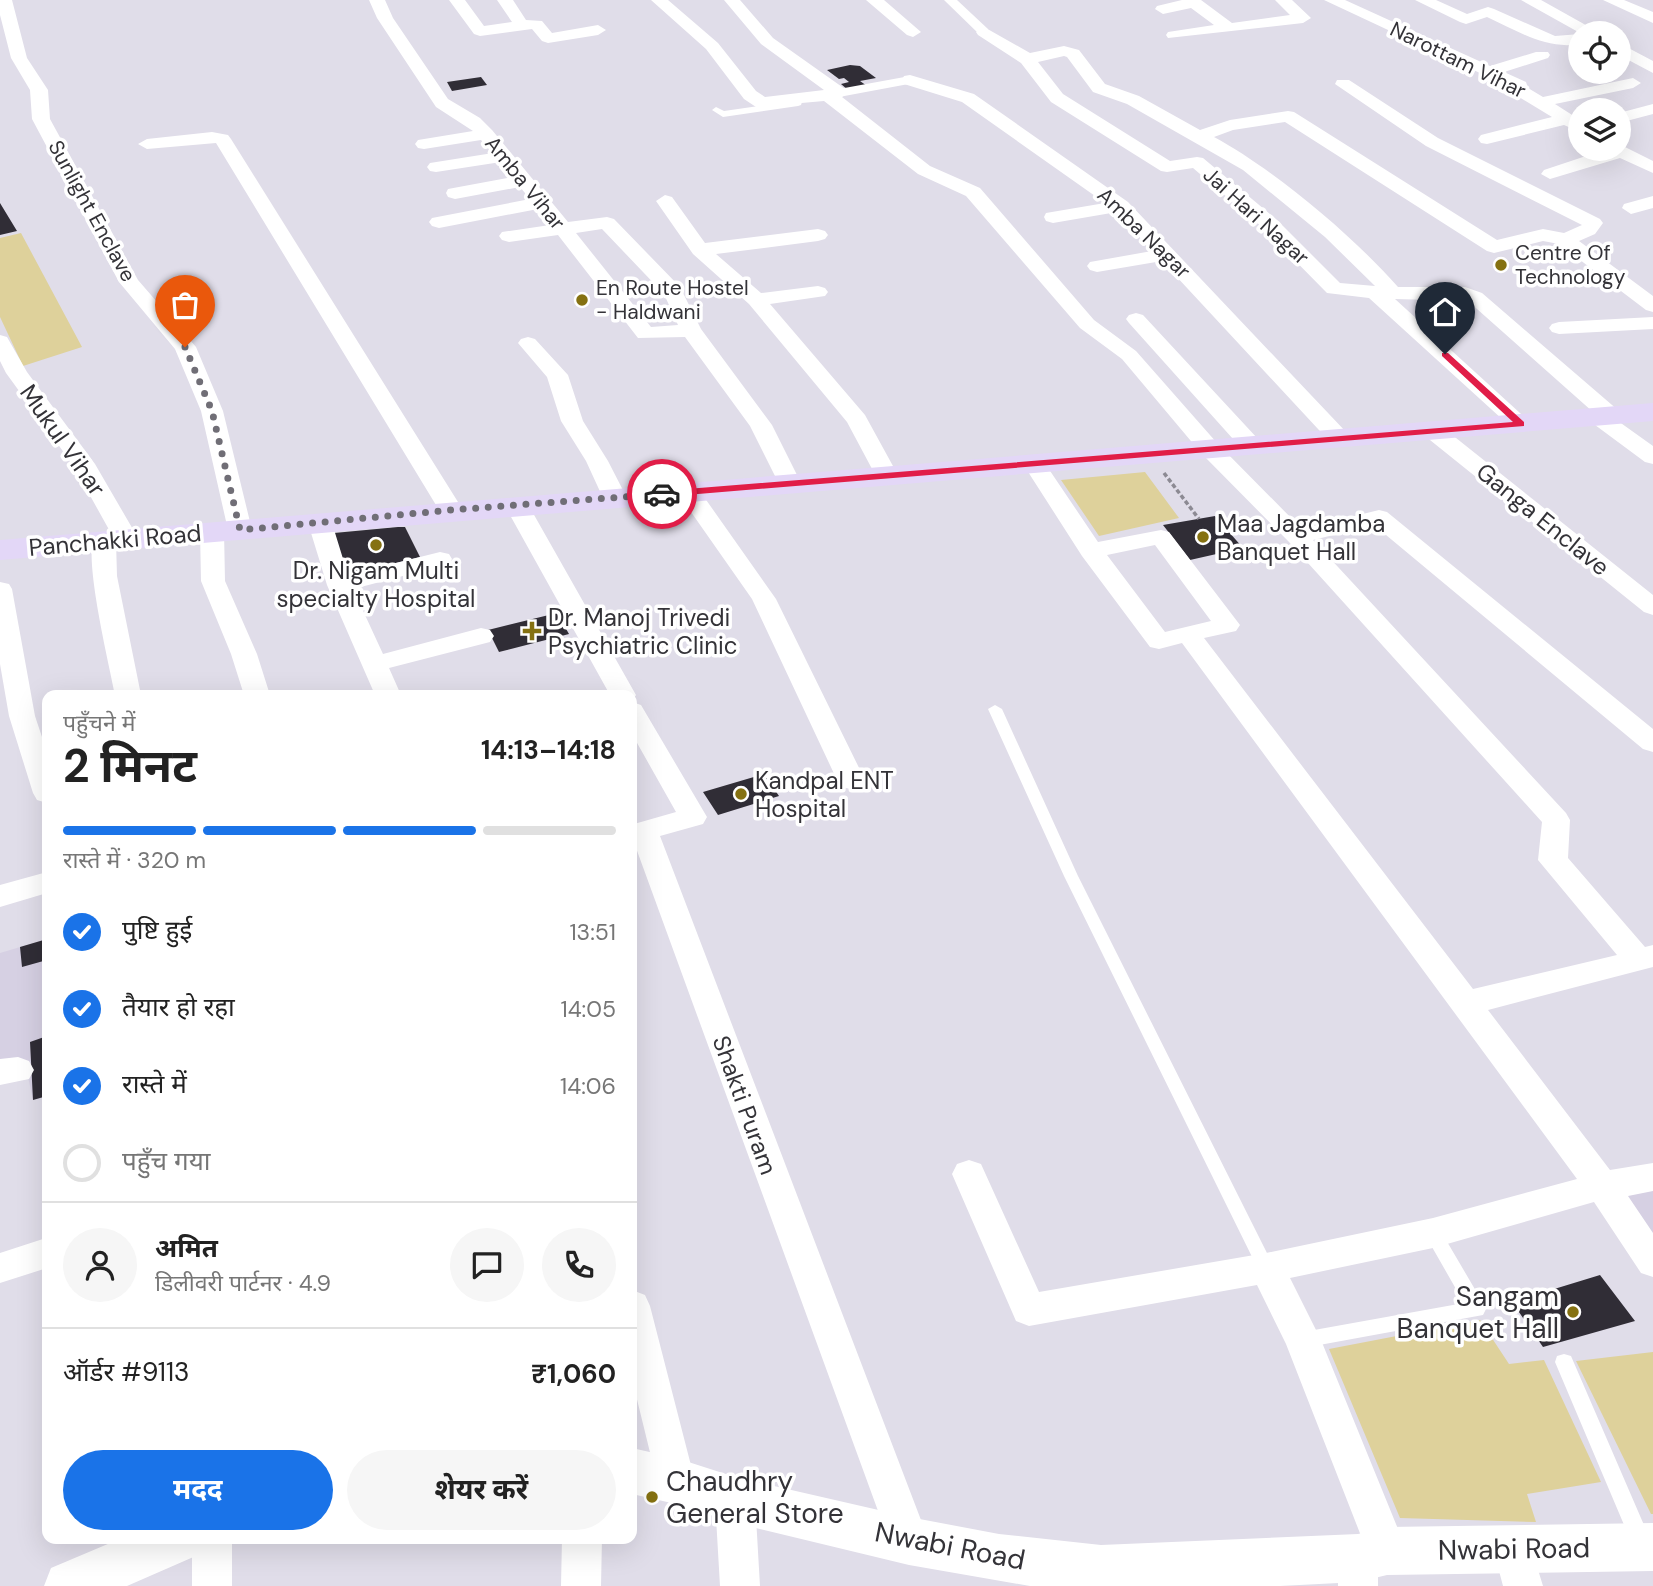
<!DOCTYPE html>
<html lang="hi">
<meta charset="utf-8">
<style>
body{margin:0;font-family:"DM Sans","Noto Sans Devanagari",sans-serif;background:#f6f6f6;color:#222;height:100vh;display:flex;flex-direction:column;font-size:26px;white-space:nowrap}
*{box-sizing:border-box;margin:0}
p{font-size:23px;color:#767676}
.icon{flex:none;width:38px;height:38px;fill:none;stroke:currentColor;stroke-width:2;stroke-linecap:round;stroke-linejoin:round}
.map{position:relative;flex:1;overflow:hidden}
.details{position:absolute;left:42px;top:690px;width:595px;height:854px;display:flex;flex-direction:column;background:#fff;border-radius:14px;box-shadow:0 7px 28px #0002}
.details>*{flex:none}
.buttons{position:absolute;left:1568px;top:21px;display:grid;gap:14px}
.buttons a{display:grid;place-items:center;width:63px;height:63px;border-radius:50%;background:#fff;box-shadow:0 7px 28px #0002;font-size:35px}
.pin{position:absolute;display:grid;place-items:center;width:60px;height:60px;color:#fff;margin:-72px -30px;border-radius:50% 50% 50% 0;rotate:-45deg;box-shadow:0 0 7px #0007}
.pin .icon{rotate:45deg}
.courier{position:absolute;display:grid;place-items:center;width:70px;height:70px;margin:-35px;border:5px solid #e11d48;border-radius:50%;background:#fff;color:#222;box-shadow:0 2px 9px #0007}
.headline em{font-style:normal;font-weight:700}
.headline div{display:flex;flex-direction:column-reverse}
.headline{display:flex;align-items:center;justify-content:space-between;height:119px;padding:0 21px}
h1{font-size:46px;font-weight:700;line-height:52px}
.bar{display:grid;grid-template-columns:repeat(4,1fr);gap:10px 7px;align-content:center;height:84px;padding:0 21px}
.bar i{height:9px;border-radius:5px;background:#e0e0e0}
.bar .current{background:#1a73e8}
.bar p{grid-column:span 4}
.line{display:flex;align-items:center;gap:18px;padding:0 21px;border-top:2px solid #e0e0e0}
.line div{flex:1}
.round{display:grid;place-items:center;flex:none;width:74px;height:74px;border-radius:37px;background:#f6f6f6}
ol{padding:0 21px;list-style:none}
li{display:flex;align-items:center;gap:21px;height:77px}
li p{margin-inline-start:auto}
li .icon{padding:7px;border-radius:50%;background:#1a73e8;color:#fff;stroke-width:4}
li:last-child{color:#767676}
li i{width:38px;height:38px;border:4px solid #e0e0e0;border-radius:50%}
.primary-button{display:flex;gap:14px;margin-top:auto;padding:14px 21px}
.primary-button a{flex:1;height:80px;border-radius:42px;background:#1a73e8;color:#fff;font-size:28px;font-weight:700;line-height:80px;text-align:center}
.primary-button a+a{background:#f6f6f6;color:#222}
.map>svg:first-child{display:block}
.built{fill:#d6d0e3}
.green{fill:#ded19b}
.building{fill:#302d36}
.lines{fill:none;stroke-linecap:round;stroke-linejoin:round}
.path{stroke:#8c8a93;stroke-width:3.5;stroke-dasharray:4.5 2.5;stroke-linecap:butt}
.service{fill:#fff;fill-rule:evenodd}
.pedestrian{fill:#fff;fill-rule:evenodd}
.minor{fill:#fff;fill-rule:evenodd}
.tertiary{fill:#fff;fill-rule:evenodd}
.secondary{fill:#e3d7f7;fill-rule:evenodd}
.route{fill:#e11d48}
.done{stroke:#706e76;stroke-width:7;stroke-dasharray:0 12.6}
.poi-dot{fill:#857111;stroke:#fff;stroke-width:2.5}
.labels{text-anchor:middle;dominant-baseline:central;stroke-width:7;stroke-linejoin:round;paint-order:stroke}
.far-street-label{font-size:21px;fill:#343338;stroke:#fff}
.far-poi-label{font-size:21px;fill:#343338;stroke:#fff;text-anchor:start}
.street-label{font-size:24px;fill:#343338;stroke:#fff}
.poi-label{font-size:24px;fill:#343338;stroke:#fff;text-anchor:start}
.near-poi-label{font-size:28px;fill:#343338;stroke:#fff;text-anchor:end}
.near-street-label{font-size:28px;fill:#343338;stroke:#fff}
</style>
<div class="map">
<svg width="1653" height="1586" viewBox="0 0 1653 1586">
<rect width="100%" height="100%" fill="#e0dde9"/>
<!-- built -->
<path class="built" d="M47,939v157l-14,4 -8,-37 -25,-3v-107z
M1653,1189v51l-31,-46z"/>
<!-- green -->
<path class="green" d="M21,233l61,114 -59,19 -23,-49v-79z
M1145,472l34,46 -80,18 -38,-56z
M1480,1320l29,44 35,-4 57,122 -74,12 9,28 -136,-4 -71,-169z
M1653,1352v162h-2l-75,-153z"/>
<!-- building -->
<path class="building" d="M850,65l10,1 16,12 -16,3 7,5 -19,4 -7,-6 8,-2 -5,-4 -5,1 -12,-9z
M481,77l6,8 -35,6 -5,-9z
M0,203l17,28 -17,4z
M1215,516l28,32 -53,12 -27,-35z
M398,527h7l15,30 -73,18 -13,-42z
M557,613l12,21 -70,18 -11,-22z
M764,774l15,22 -61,19 -15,-23z
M47,939v21l-25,7 -2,-20z
M47,1036v60l-14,4 -3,-58z
M1600,1275l35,46 -92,26 -31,-45z"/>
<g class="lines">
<!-- path -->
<path class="path" d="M1164,473l35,46"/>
<!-- service -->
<path class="service" d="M799,96l4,3 -2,6 -3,1 -75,11 -11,-7 4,-3 8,4 70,-10z
M995,705l7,4 76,167 194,387 3,5 -3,5 -6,3 -6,-3 -196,-397 -76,-167z
M1433,1226l6,2 44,75 3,6 -3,6 -180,33 -6,-2 -3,-6 3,-6 6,-2 161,-29 -40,-70 3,-5z
M1564,1354l7,2 76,176 3,7 -3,7 -7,3 -7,-3 -78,-184 2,-6z"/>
<!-- pedestrian -->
<path class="pedestrian" d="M944,0h13l31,29v6h-8z
M910,76l6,4 -2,3 -75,14 -6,-4 6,-4z"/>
<!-- minor -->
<path class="minor" d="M0,0h12l15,58 21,32 2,29 88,161 58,67 27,64 29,119 -4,5h-16l-4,-5 -27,-119 -26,-62 -56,-67 -87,-163 -2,-29 -19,-32 -11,-43z
M369,0h16l8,18 55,81 32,19 12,12 76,92 39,-5 7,2 66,68 21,42 71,96 30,60 -4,5h-16l-32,-64 -65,-89 -47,1 -80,-103 -49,7 -7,-2 -3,-4 3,-4 48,-7 -12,-16 -99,19 -7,-2 -3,-4 3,-4 98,-19 -10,-12 -65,12 -7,-2 -2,-4 2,-4 65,-12 -12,-15 -65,10 -6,-1 -3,-4 3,-4 63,-10 -12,-13 -57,9 -6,-1 -3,-4 3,-4 55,-9 -37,-24 -59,-89zM602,229l62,65 14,31 -27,2 -75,-94z
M449,0h16l19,26 28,-4 -15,-22h16l13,20 16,1 10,12 46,-8 8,5 -8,5 -50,8 -6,-2 -10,-12 -52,7 -6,-2z
M651,0h17l50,43 38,48 9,6 59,-7 -63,-46 -37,-44h16l33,38 72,51 3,4 -6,4 88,69 50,22 114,132 42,31 81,92 85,86 77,-19 8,2 266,217v23l-10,-3 -269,-224 -61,15 253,273 4,7 -2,38 77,89 8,-2v22l-165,43 122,160 43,-7v28l-25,5 25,37v44l-12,-4 -47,-71 -161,46 -143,30 31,62 86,211 -6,14 -14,5 -9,-3v19h-40v-28l6,-14 14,-5 5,2 -77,-197 -29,-59 -228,41 -13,-5 -64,-147 5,-10 12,-4 12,4 58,128 227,-39 167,-35 144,-39 -395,-536 -23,6 -9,-2 -68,-91 -59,-92 3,-5h16l56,83 63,-12 8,2 71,93 -4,6 -32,7 269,351 144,-34 -79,-95 4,-38 -253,-280 -88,-89 -79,-94 -42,-31 -114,-132 -48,-22 -94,-73 -68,6 -12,-8 -38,-50zM1155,545l56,76 -46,11 -58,-77z
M866,0h18l37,32 -8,5 -6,-2z
M1182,0h19l31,23 58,-8 -15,-15h17l19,18 -8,5 -135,15 -2,-3 2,-3 46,-7 -23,-17 -28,6 -8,-5 2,-3z
M1324,0h21l145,66 46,-14h12l2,3 -2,3 -44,14 22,10 2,6 15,9 90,-19 8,5 -8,5 -78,16 25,16v12l-16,-7 -77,19 -6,-1 -3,-4 3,-4 71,-18 -38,-23 -2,-6z
M1415,0h21l31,14 21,-7 6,2 61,27 25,-2v10c-34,6 -62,-13 -93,-27l-21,7 -6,-2z
M1521,0h20l59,33h-20z
M1603,0h21l29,12v11z
M984,27l46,26 34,-7 15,4 26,34 34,12 61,34 30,-10 58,-9 6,1 203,128 46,-11 21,4 18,-8 -156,-79 -91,-62 2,-4h12l89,58 162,81 3,4 -8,11 -16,7 74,55v16l-7,-2 -87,-66 -16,-3 -49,12 -7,-2 -202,-129 -52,8 -19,7c61,33 138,98 184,150h67l17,6 137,118 3,5 -4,5 35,25v18l-8,-2 -54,-40 -3,-5 5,-5 -125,-111 -73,-2 137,125 -3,5h-16l-144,-131 -42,-5 -65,-66 -69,-59 -26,4 -6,-1 -110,-69 -30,-39 -43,-28 -2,-3zM1064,56l3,1 26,35 34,12 116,66 82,67 50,49 -35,-3 -64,-64 -73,-61 -6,-1 -27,4 -107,-67 -25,-32z
M1619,43l34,18v12l-34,-18z
M910,75l64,19 154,108 219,231 3,5 -3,5h-16l-169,-182 -65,11 -7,-2 -3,-4 3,-4 62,-11 -35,-39 -64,11 -7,-2 -2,-4 2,-4 59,-10 -143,-101 -58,-18 -2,-4 2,-4z
M1653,104v10l-34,9v-10z
M212,132l16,3 3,4 232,371 -4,5h-16l-4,-5 -223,-367 -69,6 -9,-5 9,-5z
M1619,144l34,17v12l-33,-15 -70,21 -9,-5 3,-4 63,-21h12z
M665,195l7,2 33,46 113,-14 7,2 3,4 -3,4 -7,2 -102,13 45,39 57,-7 7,2 3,4 -3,4 -55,8 95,111 34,62 -4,5h-16l-32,-60 -98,-118 -56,-50 -37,-53z
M1653,196v12l-22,6 -9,-6 2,-4z
M1136,313l7,2 115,124 3,5 -3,5h-16l-113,-126 -3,-4 3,-4z
M1653,317v12l-94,5 -7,-2 -3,-4 3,-4 7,-2z
M0,335l7,2 20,35 68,92 43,74 -4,5 -8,2 -10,-4 1,35 24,119h-26c-5,-28 -33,-141 -20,-160h17l-39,-70 -67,-92 -6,-12z
M528,337l7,2 33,36 15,46 25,40 19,37 -4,5h-16l-4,-5 -17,-37 -25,-40 -14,-44 -29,-34 3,-4z
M1433,424l8,2 212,169v20l-9,-3 -219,-176 -3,-5 3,-5z
M689,485l8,2 79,112 89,181 -4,7 -10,2 -10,-2 -4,-7 -85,-181 -75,-107 4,-5z
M517,499l8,2 4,5 107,189 -4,6v-6h-22l-105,-189 4,-5z
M320,516l8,2 4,5 16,52 92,-23 9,2 3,5 -3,5 -96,25 30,65 98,-26 9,2 4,6 -4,6 -101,26 12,27h-26l-48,-110 -19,-62 4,-5z
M212,524l8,2 4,5 1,50 32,73 13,41h-26l-13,-41 -30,-73 -1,-50 4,-5z
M0,582l9,2 3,5 23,127 12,36v51l-10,-3 -4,-7 -24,-77 -9,-52z
M632,702l9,3 66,112 -4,7 -43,12 269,705 -6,14 -14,5 -14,-5 -6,-14 -257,-704 2,-13 42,-12 -44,-78z
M47,872v21l-47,14v-22z
M18,1057l11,4 5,9 -5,9 -29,6v-26z
M46,1238l1,30 -47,15v-30z
M632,1290l13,5 5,11 45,175 -5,13 -14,5 -14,-5 -5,-13 -25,-102z
M735,1481l14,6 6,13 5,86h-40l-5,-86 6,-13z
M1513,1529l14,5 16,52h-40l-10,-38 6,-14z
M192,1538h40v48h-40z
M562,1538h40l-1,48h-40z"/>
<!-- tertiary -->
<path class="tertiary" d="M632,1448l44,10 59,19 174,40 90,17 102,11 257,-11 29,-7 266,-4v48l-266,4 -29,7 -78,4h-250l-121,-21 -174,-42 -59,-19 -44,-10z
M122,1538h83l-7,17 -71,31h-83l7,-18z"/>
<!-- secondary -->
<path class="secondary" d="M1653,403v18l-1653,139v-20z"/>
</g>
<!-- route -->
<path class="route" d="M1442,353h6l76,69v4l-862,71 -4,-3 4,-3 851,-69 -71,-66z"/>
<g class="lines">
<!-- done -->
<path class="done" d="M185,347l27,64 28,119 211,-20 211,-16"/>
</g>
<!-- markers -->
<g class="poi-dot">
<circle cx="1501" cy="265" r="7"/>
<circle cx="582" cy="300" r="7"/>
<circle cx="1203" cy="537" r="7"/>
<circle cx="376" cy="545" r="7"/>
<path d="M528.5 620.5h7v7h7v7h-7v7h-7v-7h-7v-7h7z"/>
<circle cx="741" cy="794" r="7"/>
<circle cx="1573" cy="1312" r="7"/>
<circle cx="652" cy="1497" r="7"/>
</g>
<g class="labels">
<!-- far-street labels -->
<g class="far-street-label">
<text transform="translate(1458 60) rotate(26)">Narottam Vihar</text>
<text transform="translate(525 183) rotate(51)">Amba Vihar</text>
<text transform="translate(92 211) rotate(61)">Sunlight Enclave</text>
<text transform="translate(1256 216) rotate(42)">Jai Hari Nagar</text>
<text transform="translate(1144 233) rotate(44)">Amba Nagar</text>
</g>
<!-- far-poi labels -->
<g class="far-poi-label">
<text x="1515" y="253">Centre Of<tspan x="1515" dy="24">Technology</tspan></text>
<text x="596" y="288">En Route Hostel<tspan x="596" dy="24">- Haldwani</tspan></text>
</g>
<!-- street labels -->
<g class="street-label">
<text transform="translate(63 440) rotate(55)">Mukul Vihar</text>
<text transform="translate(1543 519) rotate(39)">Ganga Enclave</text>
<text transform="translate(115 540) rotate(-5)">Panchakki Road</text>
<text transform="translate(745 1105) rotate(70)">Shakti Puram</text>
</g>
<!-- poi labels -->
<g class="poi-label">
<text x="1217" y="523">Maa Jagdamba<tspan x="1217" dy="28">Banquet Hall</tspan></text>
<text x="376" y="570" text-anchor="middle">Dr. Nigam Multi<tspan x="376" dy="28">specialty Hospital</tspan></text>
<text x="548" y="617">Dr. Manoj Trivedi<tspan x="548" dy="28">Psychiatric Clinic</tspan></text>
<text x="755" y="780">Kandpal ENT<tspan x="755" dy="28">Hospital</tspan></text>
</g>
<!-- near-poi labels -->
<g class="near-poi-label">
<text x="1559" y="1296">Sangam<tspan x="1559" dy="32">Banquet Hall</tspan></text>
<text x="666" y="1481" text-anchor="start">Chaudhry<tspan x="666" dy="32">General Store</tspan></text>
</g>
<!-- near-street labels -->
<g class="near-street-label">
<text transform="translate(950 1546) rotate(11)">Nwabi Road</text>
<text transform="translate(1514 1549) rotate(-1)">Nwabi Road</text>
</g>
</g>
</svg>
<div class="buttons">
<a><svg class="icon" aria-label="locate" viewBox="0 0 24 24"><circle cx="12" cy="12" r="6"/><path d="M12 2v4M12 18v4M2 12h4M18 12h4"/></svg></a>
<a><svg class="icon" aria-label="layers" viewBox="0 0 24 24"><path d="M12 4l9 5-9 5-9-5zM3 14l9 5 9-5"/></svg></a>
</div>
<div class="pin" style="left:185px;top:347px;background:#ea580c"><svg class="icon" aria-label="bag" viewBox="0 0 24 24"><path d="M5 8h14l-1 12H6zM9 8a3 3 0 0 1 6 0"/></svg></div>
<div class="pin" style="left:1445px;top:354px;background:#1f2937"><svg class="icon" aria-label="home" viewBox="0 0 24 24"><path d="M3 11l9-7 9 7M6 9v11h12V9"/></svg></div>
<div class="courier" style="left:662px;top:494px"><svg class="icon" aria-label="car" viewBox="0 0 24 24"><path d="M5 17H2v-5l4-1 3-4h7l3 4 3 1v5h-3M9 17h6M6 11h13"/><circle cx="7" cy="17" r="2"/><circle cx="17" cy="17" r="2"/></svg></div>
<section class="details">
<div class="headline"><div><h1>2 मिनट</h1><p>पहुँचने में</p></div><em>14:13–14:18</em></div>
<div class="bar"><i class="current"></i><i class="current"></i><i class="current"></i><i></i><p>रास्ते में · 320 m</p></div>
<ol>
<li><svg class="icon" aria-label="check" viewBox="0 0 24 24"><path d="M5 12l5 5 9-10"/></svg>पुष्टि हुई<p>13:51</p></li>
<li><svg class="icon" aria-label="check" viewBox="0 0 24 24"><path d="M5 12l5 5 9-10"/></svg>तैयार हो रहा<p>14:05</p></li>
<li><svg class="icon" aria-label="check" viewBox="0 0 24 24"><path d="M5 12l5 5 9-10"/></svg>रास्ते में<p>14:06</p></li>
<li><i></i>पहुँच गया</li>
</ol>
<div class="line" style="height:126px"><a class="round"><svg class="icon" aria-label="person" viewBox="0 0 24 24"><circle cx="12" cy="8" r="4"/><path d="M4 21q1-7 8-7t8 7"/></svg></a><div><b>अमित</b><p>डिलीवरी पार्टनर · 4.9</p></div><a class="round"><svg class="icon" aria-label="chat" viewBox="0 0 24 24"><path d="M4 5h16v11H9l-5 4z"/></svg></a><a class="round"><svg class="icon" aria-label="phone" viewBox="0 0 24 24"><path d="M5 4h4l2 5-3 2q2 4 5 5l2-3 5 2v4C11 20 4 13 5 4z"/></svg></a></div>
<div class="line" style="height:91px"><div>ऑर्डर #9113</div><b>₹1,060</b></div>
<div class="primary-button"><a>मदद</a><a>शेयर करें</a></div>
</section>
</div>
